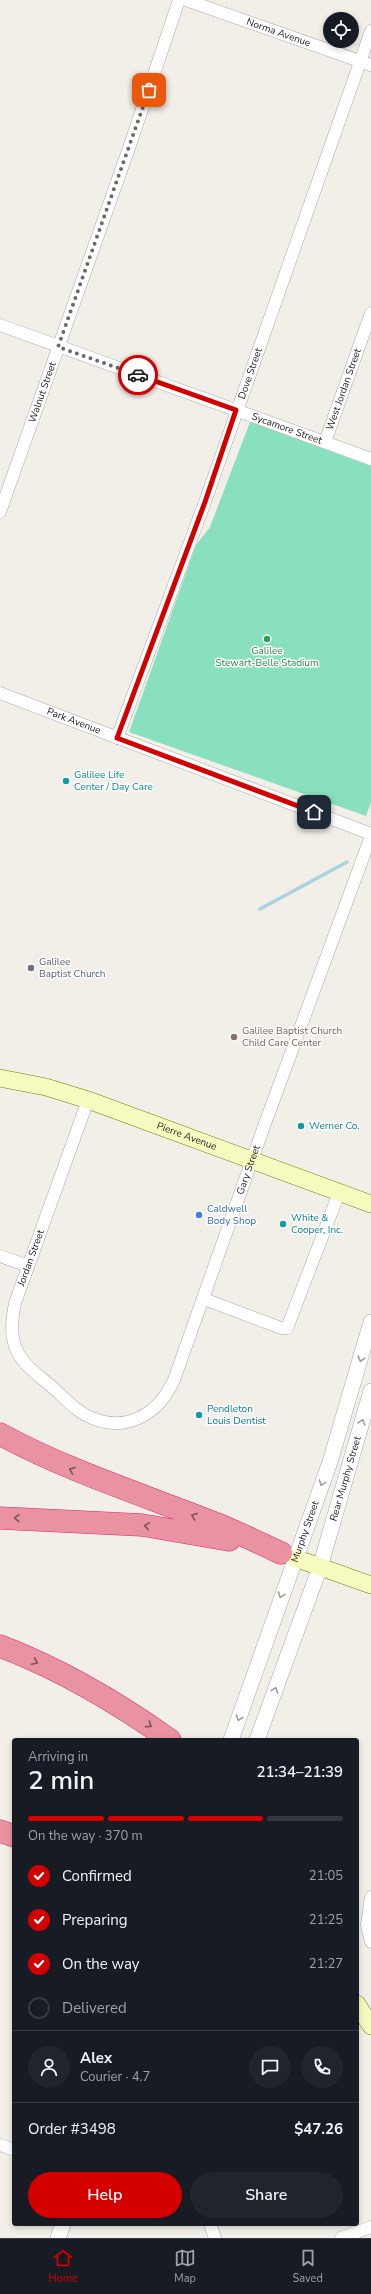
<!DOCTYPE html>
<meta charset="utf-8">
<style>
body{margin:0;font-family:"Nunito Sans",sans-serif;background:#20242c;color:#f1f3f6;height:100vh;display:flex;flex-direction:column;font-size:15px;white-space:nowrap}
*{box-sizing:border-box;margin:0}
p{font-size:13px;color:#9ea1a6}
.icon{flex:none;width:22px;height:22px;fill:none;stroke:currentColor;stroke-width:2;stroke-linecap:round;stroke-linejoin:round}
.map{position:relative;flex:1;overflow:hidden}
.side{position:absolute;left:12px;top:1738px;width:347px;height:488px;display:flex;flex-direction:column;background:#171b24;border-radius:4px;box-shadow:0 2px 6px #0003}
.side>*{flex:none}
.controls{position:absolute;left:323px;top:12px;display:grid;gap:8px}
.controls a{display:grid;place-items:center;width:36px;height:36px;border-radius:50%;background:#171b24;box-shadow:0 2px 6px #0003;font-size:20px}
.pin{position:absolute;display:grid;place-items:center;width:34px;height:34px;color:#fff;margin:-17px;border-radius:8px;box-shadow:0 2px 6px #0006}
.courier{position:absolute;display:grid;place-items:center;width:40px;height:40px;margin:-20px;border:3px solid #d40000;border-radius:50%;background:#fff;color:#222;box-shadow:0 1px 5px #0007}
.head em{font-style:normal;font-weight:600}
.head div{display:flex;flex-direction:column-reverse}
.head{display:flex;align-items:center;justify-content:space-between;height:68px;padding:0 16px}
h1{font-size:26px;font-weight:600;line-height:30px}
.bar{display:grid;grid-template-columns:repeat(4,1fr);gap:6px 4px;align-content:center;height:48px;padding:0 16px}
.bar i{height:5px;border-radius:3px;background:#363941}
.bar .active{background:#d40000}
.bar p{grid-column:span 4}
.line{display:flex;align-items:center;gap:10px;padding:0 16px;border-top:1px solid #363941}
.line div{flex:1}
.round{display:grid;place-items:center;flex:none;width:42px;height:42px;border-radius:21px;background:#20242c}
ol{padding:0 16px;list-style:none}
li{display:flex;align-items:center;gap:12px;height:44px}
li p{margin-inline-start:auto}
li .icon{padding:4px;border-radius:50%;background:#d40000;color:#fff;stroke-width:4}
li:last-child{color:#9ea1a6}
li i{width:22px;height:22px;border:2px solid #363941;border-radius:50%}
.cta{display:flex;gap:8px;margin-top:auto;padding:8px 16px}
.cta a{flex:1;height:46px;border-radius:24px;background:#d40000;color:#fff;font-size:16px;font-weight:600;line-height:46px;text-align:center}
.cta a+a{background:#20242c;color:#f1f3f6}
.tab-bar{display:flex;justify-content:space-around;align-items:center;height:56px;border-top:1px solid #363941;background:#171b24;font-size:11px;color:#9ea1a6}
.tab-bar a{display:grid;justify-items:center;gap:2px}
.tab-bar .active{color:#d40000}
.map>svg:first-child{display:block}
.pitch{fill:#88e0be}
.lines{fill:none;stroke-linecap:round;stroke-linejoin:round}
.stream{stroke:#aad3df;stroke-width:3.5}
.minor-casing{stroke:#a9a9a9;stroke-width:13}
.tertiary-casing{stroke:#a9a9a9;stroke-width:16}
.secondary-casing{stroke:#707d05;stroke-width:18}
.motorway-casing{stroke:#dc2a67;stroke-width:23}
.minor{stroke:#fff;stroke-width:12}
.tertiary{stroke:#fff;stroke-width:15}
.secondary{stroke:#f7fabf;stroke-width:17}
.motorway{stroke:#e892a2;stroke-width:22}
.oneway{stroke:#9c9c9c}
.oneway2{stroke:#7b545c}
.done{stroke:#6b6a68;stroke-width:4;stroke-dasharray:0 7.2}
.route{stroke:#d40000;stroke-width:5}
.leisure-dot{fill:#2e9e5b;stroke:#fff;stroke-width:1.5}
.culture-dot{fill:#0f9aa8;stroke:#fff;stroke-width:1.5}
.worship-dot{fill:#6b7280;stroke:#fff;stroke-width:1.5}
.education-dot{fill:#8d6e63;stroke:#fff;stroke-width:1.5}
.shop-dot{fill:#3f7fe0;stroke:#fff;stroke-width:1.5}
.labels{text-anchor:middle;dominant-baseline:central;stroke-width:3;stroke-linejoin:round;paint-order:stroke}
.street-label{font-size:10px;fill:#222;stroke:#fff}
.leisure-label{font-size:10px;fill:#27864d;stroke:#fff}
.culture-label{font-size:10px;fill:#0d838f;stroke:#fff;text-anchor:start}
.worship-label{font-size:10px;fill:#5b616d;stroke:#fff;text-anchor:start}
.education-label{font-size:10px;fill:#785e54;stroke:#fff;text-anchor:start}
.shop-label{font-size:10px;fill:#366cbe;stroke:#fff;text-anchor:start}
</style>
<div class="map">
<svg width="371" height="2238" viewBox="0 0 371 2238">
<rect width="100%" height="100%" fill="#f2efe9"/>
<!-- pitch -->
<path class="pitch" d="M250,422l121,44v336l-5,14 -237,-84 67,-187 14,-18z"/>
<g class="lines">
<!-- stream -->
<path class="stream" d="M260,909l87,-47"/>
<!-- minor casing -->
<g class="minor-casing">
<g id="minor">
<path id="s1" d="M186,0l185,65"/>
<path id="s2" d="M0,325l371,134"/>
<path id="s3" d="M325,442l46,-129"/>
<path id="s4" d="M0,512l129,-364 50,-148"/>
<path id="s5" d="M0,693l371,141"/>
<path id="s6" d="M117,738l88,-236 166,-471"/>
<path id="s7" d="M88,1100l-73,203c-3,16 -5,31 1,46 7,16 22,26 35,37 13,11 25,26 41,32 36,15 67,-5 82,-38l89,-251 108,-293"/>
<path d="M0,1256l28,10"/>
<path d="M204,1299l77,29h6l52,-135"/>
<path d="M371,1897l-4,28 4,17"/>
<path d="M0,2145l14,5"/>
<path d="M210,2224l5,14"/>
<path d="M341,2238l30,-11"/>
</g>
</g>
<!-- tertiary casing -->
<g class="tertiary-casing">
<g id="tertiary">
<path id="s8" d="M231,1740l99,-278 41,-140"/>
<path id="s9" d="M257,1740l63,-173 51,-176"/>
<path d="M58,2238l5,-14"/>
</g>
</g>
<!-- secondary casing -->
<g class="secondary-casing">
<g id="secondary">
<path id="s10" d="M0,1078l46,9 42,13 283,104"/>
<path d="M295,1558l76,27"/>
<path d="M357,2004l14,22"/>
</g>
</g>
<!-- motorway casing -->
<g class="motorway-casing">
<path id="motorway" d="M0,1434c70,38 144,61 217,90 22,9 43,19 64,29
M0,1518l142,7 87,15
M0,1646c60,23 118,57 170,94
M0,1831l14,5"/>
</g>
<!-- minor -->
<use href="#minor" class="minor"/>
<!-- tertiary -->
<use href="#tertiary" class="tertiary"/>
<!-- secondary -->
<use href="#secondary" class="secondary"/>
<!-- motorway -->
<use href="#motorway" class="motorway"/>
</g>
<!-- one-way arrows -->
<defs><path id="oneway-chevron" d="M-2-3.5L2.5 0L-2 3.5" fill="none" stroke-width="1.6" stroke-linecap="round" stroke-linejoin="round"/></defs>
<g class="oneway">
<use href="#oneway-chevron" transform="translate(361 1359) rotate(106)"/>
<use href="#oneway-chevron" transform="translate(362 1422) rotate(-74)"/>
<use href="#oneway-chevron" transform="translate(322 1483) rotate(110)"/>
<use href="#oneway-chevron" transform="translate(281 1595) rotate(110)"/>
<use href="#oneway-chevron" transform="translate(275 1690) rotate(-70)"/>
<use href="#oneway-chevron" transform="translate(239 1718) rotate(109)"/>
</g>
<g class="oneway2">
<use href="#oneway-chevron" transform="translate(72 1470) rotate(-157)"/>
<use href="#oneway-chevron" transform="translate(194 1516) rotate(-160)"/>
<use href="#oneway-chevron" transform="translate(17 1518) rotate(-177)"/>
<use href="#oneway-chevron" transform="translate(147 1526) rotate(-172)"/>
<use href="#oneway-chevron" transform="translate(35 1662) rotate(25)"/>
<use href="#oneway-chevron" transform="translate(149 1725) rotate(34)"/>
</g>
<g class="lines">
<!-- done -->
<path class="done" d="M138,375l-80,-28 91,-257"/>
<!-- route -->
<path class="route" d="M138,375l98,35 -31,92 -88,236 197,74"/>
</g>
<!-- markers -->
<circle class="leisure-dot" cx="267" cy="639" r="4"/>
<g class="culture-dot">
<circle cx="66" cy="781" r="4"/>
<circle cx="301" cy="1126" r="4"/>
<circle cx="283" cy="1224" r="4"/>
<circle cx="199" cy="1415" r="4"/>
</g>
<circle class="worship-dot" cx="31" cy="968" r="4"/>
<circle class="education-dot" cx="234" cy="1037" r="4"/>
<circle class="shop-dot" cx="199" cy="1215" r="4"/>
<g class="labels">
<!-- street labels -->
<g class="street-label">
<text stroke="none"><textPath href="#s1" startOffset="98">Norma Avenue</textPath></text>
<text stroke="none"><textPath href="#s6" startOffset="388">Dove Street</textPath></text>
<text stroke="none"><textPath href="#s3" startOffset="56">West Jordan Street</textPath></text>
<text stroke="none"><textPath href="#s4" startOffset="127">Walnut Street</textPath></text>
<text stroke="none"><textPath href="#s2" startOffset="305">Sycamore Street</textPath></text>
<text stroke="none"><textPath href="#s5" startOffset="79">Park Avenue</textPath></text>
<text stroke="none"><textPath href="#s10" startOffset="196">Pierre Avenue</textPath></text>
<text stroke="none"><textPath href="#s7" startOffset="690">Gary Street</textPath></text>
<text transform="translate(31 1258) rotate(-70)">Jordan Street</text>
<text stroke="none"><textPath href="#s9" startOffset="276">Rear Murphy Street</textPath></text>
<text stroke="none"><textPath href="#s8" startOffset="221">Murphy Street</textPath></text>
</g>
<!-- leisure labels -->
<g class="leisure-label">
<text x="267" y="651">Galilee<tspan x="267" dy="12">Stewart-Belle Stadium</tspan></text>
</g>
<!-- culture labels -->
<g class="culture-label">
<text x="74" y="775">Galilee Life<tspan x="74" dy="12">Center / Day Care</tspan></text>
<text x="309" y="1126">Werner Co.</text>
<text x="291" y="1218">White &amp;<tspan x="291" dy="12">Cooper, Inc.</tspan></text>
<text x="207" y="1409">Pendleton<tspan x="207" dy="12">Louis Dentist</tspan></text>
</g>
<!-- worship labels -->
<g class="worship-label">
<text x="39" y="962">Galilee<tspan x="39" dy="12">Baptist Church</tspan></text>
</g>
<!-- education labels -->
<g class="education-label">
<text x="242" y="1031">Galilee Baptist Church<tspan x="242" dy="12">Child Care Center</tspan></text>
</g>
<!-- shop labels -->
<g class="shop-label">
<text x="207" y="1209">Caldwell<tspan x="207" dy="12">Body Shop</tspan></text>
</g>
</g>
</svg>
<div class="controls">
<a><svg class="icon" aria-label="locate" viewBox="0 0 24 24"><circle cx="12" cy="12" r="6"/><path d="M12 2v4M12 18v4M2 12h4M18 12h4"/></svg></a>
</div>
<div class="pin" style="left:149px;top:90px;background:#ea580c"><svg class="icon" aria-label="bag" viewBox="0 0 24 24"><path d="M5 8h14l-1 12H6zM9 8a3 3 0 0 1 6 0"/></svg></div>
<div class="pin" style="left:314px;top:812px;background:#1f2937"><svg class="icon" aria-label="home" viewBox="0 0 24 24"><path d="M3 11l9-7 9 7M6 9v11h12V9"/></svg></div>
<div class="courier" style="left:138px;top:375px"><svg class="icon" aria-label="car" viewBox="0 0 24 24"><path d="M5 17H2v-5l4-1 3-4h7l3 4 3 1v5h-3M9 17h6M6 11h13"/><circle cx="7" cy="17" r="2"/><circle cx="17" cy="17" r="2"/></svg></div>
<section class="side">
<div class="head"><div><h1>2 min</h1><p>Arriving in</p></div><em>21:34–21:39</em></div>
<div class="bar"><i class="active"></i><i class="active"></i><i class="active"></i><i></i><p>On the way · 370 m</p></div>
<ol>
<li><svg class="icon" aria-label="check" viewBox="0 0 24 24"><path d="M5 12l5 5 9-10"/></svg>Confirmed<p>21:05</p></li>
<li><svg class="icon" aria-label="check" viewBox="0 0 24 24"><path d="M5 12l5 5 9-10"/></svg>Preparing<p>21:25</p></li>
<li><svg class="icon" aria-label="check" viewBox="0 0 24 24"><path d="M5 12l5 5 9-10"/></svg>On the way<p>21:27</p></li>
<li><i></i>Delivered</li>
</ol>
<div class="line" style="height:72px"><a class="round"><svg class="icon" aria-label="person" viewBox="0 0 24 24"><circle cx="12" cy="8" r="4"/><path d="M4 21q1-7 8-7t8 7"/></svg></a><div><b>Alex</b><p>Courier · 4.7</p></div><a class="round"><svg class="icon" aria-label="chat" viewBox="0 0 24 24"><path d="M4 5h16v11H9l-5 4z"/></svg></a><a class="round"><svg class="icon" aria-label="phone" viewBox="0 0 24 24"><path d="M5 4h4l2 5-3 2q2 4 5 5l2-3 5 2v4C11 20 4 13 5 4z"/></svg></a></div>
<div class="line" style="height:52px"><div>Order #3498</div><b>$47.26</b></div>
<div class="cta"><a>Help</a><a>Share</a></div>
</section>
</div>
<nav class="tab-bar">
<a class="active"><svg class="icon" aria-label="home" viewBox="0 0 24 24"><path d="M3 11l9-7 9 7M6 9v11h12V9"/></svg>Home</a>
<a><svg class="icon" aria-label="map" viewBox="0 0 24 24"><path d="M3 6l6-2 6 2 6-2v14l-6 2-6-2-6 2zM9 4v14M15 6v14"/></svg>Map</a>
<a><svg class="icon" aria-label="saved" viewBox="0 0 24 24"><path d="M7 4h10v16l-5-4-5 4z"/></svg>Saved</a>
</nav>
